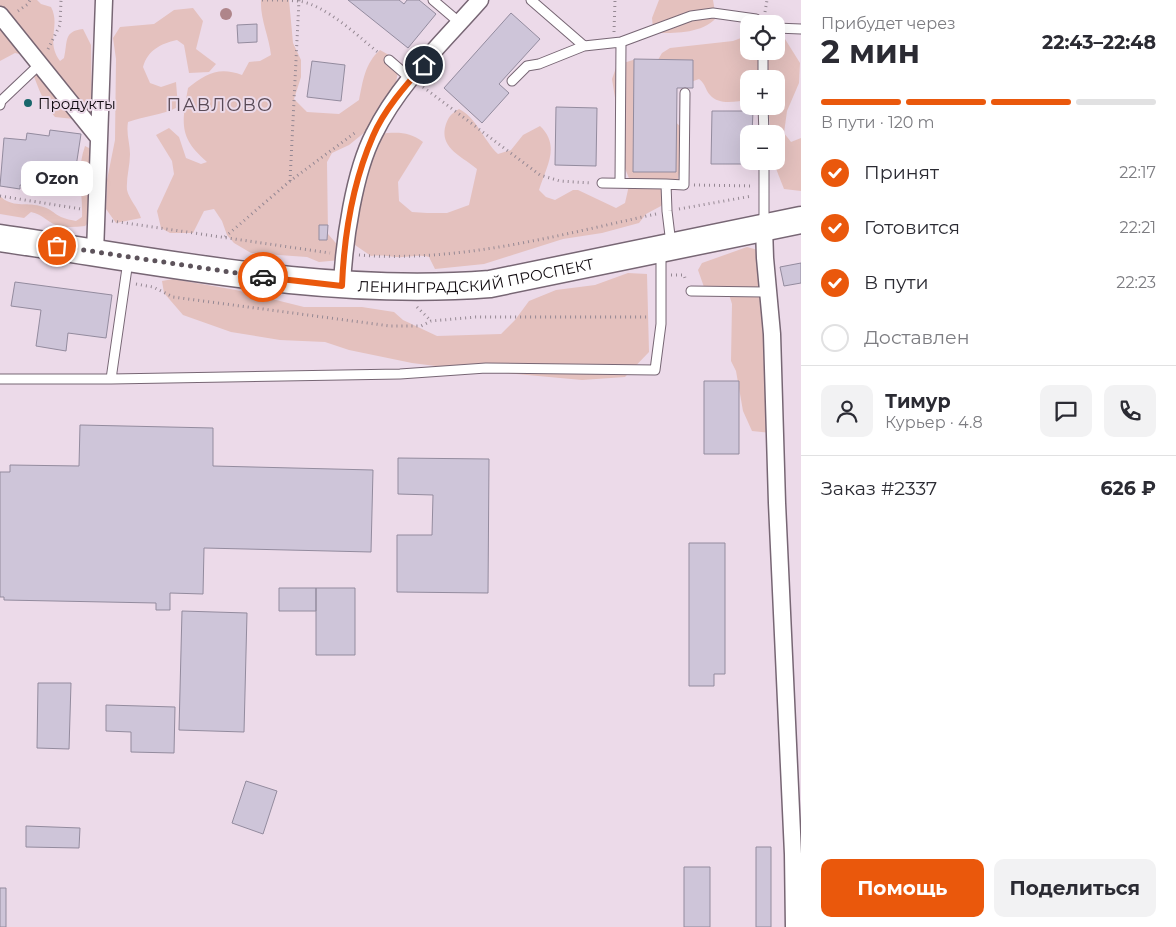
<!DOCTYPE html>
<html lang="ru">
<meta charset="utf-8">
<style>
body{margin:0;font-family:Montserrat,sans-serif;background:#f2f2f3;color:#2b2b33;height:100vh;display:flex;flex-direction:column;font-size:19px;white-space:nowrap}
*{box-sizing:border-box;margin:0}
p{font-size:16px;color:#7c7c81}
.icon{flex:none;width:28px;height:28px;fill:none;stroke:currentColor;stroke-width:2;stroke-linecap:round;stroke-linejoin:round}
.map{position:relative;flex:1;overflow:hidden}
.side{display:flex;flex-direction:column;background:#fff;width:375px}
.side>*{flex:none}
.controls{position:absolute;left:740px;top:15px;display:grid;gap:10px}
.controls a{display:grid;place-items:center;width:45px;height:45px;border-radius:10px;background:#fff;box-shadow:0 5px 20px #0002;font-size:25px}
.pin{position:absolute;display:grid;place-items:center;width:42px;height:42px;color:#fff;margin:-21px;border:2px solid #fff;border-radius:50%;box-shadow:0 1px 5px #0007}
.courier{position:absolute;display:grid;place-items:center;width:50px;height:50px;margin:-25px;border:4px solid #ea580c;border-radius:50%;background:#fff;color:#222;box-shadow:0 1px 6px #0007}
.bubble{position:absolute;height:35px;border-radius:10px;background:#fff;box-shadow:0 5px 20px #0002;font-size:16px;font-weight:700;line-height:35px;text-align:center}
.headline em{font-style:normal;font-weight:700}
.headline div{display:flex;flex-direction:column-reverse}
.headline{display:flex;align-items:center;justify-content:space-between;height:85px;padding:0 20px}
h1{font-size:32px;font-weight:700;line-height:38px}
.bar{display:grid;grid-template-columns:repeat(4,1fr);gap:8px 5px;align-content:center;height:60px;padding:0 20px}
.bar i{height:6px;border-radius:4px;background:#e1e1e2}
.bar .active{background:#ea580c}
.bar p{grid-column:span 4}
.line{display:flex;align-items:center;gap:12px;padding:0 20px;border-top:1px solid #e1e1e2}
.line div{flex:1}
.round{display:grid;place-items:center;flex:none;width:52px;height:52px;border-radius:10px;background:#f2f2f3}
ol{padding:0 20px;list-style:none}
li{display:flex;align-items:center;gap:15px;height:55px}
li p{margin-inline-start:auto}
li .icon{padding:5px;border-radius:50%;background:#ea580c;color:#fff;stroke-width:4}
li:last-child{color:#7c7c81}
li i{width:28px;height:28px;border:2px solid #e1e1e2;border-radius:50%}
.primary-button{display:flex;gap:10px;margin-top:auto;padding:10px 20px}
.primary-button a{flex:1;height:58px;border-radius:10px;background:#ea580c;color:#fff;font-size:20px;font-weight:700;line-height:58px;text-align:center}
.primary-button a+a{background:#f2f2f3;color:#2b2b33}
main{display:flex;flex:1;min-height:0}
.map>svg:first-child{display:block}
.green{fill:#e4c1be}
.building{fill:#cec5d9;stroke:#938b9e}
.lines{fill:none;stroke-linecap:round;stroke-linejoin:round}
.service-casing{stroke:#776674;stroke-width:11}
.minor-casing{stroke:#776674;stroke-width:19}
.primary-casing{stroke:#776674;stroke-width:29}
.path{stroke:#958893;stroke-width:3;stroke-dasharray:1 4;stroke-linecap:butt}
.service{stroke:#fff;stroke-width:9}
.minor{stroke:#fff;stroke-width:16}
.primary{stroke:#fff;stroke-width:26}
.tree{fill:#af858a}
.done{stroke:#5d535b;stroke-width:5;stroke-dasharray:0 9}
.route{stroke:#ea580c;stroke-width:6}
.poi-dot{fill:#18666b;stroke:#ecdae9;stroke-width:2}
.labels{text-anchor:middle;dominant-baseline:central;stroke-width:4;stroke-linejoin:round;paint-order:stroke}
.poi-label{font-size:15px;fill:#100a0f;stroke:#ecdae9;text-anchor:start}
.street-label{font-size:15px;fill:#100a0f;stroke:#ecdae9}
.quarter-label{font-size:18px;letter-spacing:1px;fill:#594a57;stroke:#ecdae9}
</style>
<main>
<div class="map">
<svg width="801" height="927" viewBox="0 0 801 927">
<rect width="100%" height="100%" fill="#ecdae9"/>
<!-- green -->
<path class="green" d="M0,0h37l4,4 10,3c10,19 -6,34 9,54l4,-3c4,-16 -1,-27 19,-29l8,16 1,66 -18,8 -19,-2c-16,-19 -19,-41 -31,-62l-9,-2 -15,8z
M261,0h28l4,43 8,17v17l-7,22 13,13 32,2 20,-14c4,-19 6,-37 21,-50l16,9 2,13 -2,10 -7,9 -4,17 -15,20 -21,17 -17,8 -5,9 1,72 13,15 -1,11 -21,2 -12,-5 -56,-4 -17,-10 -7,-8 -5,-14 -8,-12 -10,2 -11,22h-23l-9,-5 -4,-17 17,-37 -2,-13 -16,-26 13,-7 10,9 7,21 15,6 6,-2c-29,-25 -25,-39 -19,-74 17,-14 31,-22 54,-13l7,-13 11,-1 11,-6c-2,-19 -11,-36 -10,-55z
M659,0h54l3,18c-14,15 -38,15 -57,15l-6,-5 -1,-10z
M193,8l10,13 -7,28 20,15 -7,8 -20,1 -5,-28 -7,-5c-17,4 -29,10 -34,27l7,16 11,4 15,-5 2,25c-16,8 -33,9 -50,15 -2,12 2,21 2,32 0,12 -4,24 -3,36 2,9 11,18 14,28l-25,5 -10,-14 1,-29 8,-40 1,-81 -3,-21 7,-11 34,-3 20,-14z
M749,35v16h27v-13l9,1 15,24 -1,20 -12,28 -3,22 7,9 10,-4v53l-17,-2 -11,-28h3v-27h-5l-3,-25 -5,-3h13v-27h-27v21c-13,1 -29,6 -39,-5 -5,-5 -4,-11 -11,-16l-11,4 -33,-18 7,-12 8,-5 63,-7z
M633,60l8,1 32,59 7,6 4,17 -6,36 -8,15 -9,12 -15,8 -7,9 -37,10 -39,6 -79,25 -49,5 -6,-12c-13,-3 -21,1 -33,0 -9,-1 -16,-2 -25,-1l-16,-11 -2,-28 26,-83c17,-2 30,-3 44,8l-25,40 1,19 13,11 15,1h20l22,-8 8,-36c-15,-13 -39,-21 -31,-45 3,-8 6,-11 13,-15 17,8 25,32 39,45l13,-4 12,-15 17,-9c21,20 6,41 -1,64l7,7 9,3 18,-10h5l38,18 9,-5 5,-22 -9,-23v-38l-5,-16 -4,-25 5,-14z
M85,146l6,3 -1,72 -5,5c-10,1 -20,2 -29,-1 -10,-4 -12,-10 -25,-13l-7,6 -24,-4v-18c12,12 25,6 40,10 10,2 13,7 21,11 4,2 11,3 15,4l6,-4c1,-25 -6,-46 3,-71z
M747,247l11,3 13,183 -19,-2 -9,-20 -7,-40 -5,-10 1,-57 -4,-13 -24,-4 -6,-17 4,-7z
M628,273l19,1 2,78 -24,25 -43,3 -131,-12 -39,-5 -63,-13 -24,-8 -45,-2 -49,-8 -48,-17 -19,-22 -2,-12 11,-2 63,11 68,17h58l32,5 9,8 34,16 64,-2 14,-14 14,-19 27,-11 39,-5z"/>
<!-- building -->
<path class="building" d="M348,0h51l5,4 3,-4h12l17,14 -28,34z
M511,13l29,26 -41,45 10,9 -27,30 -38,-35z
M257,24v18l-19,1 -1,-18z
M634,59l59,1v28h-16l-1,84h-43z
M312,61l33,4 -4,36 -34,-4z
M556,107l41,1 -1,58 -41,-1z
M712,111h41l-1,23h-3v27h3v3h-41z
M50,130l31,4 -9,59 -52,-8v4l-20,-3 4,-48 22,2 1,-7 22,3z
M319,225h9l-1,15h-8z
M801,263v20l-17,3 -4,-19z
M15,282l97,13 -6,43 -38,-5 -2,18 -30,-5 5,-36 -30,-4z
M704,381h35v73h-35z
M80,425l133,3v38l160,4 -2,82 -167,-4 -1,46 -33,-1v17h-14v-7l-152,-3v-3h-4v-125h10v-7l69,1z
M398,458l91,1 -1,134 -91,-1v-57h35l1,-40 -35,-1z
M689,543h36v131h-11v12h-25z
M279,588h37v23h-37z
M316,588h39v67h-39z
M182,611l65,2 -3,119 -65,-2z
M38,683h33l-2,66 -32,-1z
M106,705l69,2 -1,46 -43,-1v-20l-25,-1z
M246,781l31,10 -14,43 -31,-11z
M26,826l54,2 -1,20 -53,-1z
M756,847h15v80h-15z
M684,867h26v60h-26z
M0,888h6v39h-6z"/>
<g class="lines">
<!-- service casing -->
<g class="service-casing">
<path id="service" d="M433,0l27,23
M531,0l53,46
M776,28l25,1
M763,51v28
M389,60l22,19
M512,81l15,-15 12,-2 45,-18 37,-4 70,-26 22,-3 43,6 4,5
M0,105l1,-4 39,-37
M763,106l1,28
M764,161v65
M602,183l64,1
M620,183l1,-141
M671,244l-4,-33 -1,-27 18,1 1,-92
M691,291l77,1
M0,379h111l17,-118
M111,379l289,-5 86,-6 169,2 6,-46v-72"/>
</g>
<!-- minor casing -->
<g class="minor-casing">
<path id="minor" d="M0,15l99,123
M764,227l1,31 7,76 5,169 16,351 1,73
M95,253l9,-253
M342,285c2,-43 12,-113 32,-151 25,-51 69,-92 106,-134"/>
</g>
<!-- primary casing -->
<g class="primary-casing">
<g id="primary">
<path id="s1" d="M0,238c163,24 325,59 490,46l311,-64"/>
</g>
</g>
<!-- path -->
<path class="path" d="M262,0c12,0 24,0 36,1 27,3 61,36 82,53
M18,11l10,-7 2,-4
M765,12l2,-12
M614,32l1,-32
M48,49l12,-24 1,-25
M423,87l117,88 20,6 31,2
M290,181l9,-181
M694,185l59,1
M0,196l81,13
M679,209l73,-13
M112,221l218,32
M225,237l65,-56 66,-49
M359,255c100,8 200,-20 297,-41
M671,275h13l2,6
M136,284l17,3 20,10 217,29h31l10,-5 45,-4h173
M417,307l14,14"/>
<!-- service -->
<use href="#service" class="service"/>
<!-- minor -->
<use href="#minor" class="minor"/>
<!-- primary -->
<use href="#primary" class="primary"/>
</g>
<!-- trees -->
<circle class="tree" cx="226" cy="14" r="6"/>
<g class="lines">
<!-- done -->
<path class="done" d="M57,246l206,31"/>
<!-- route -->
<path class="route" d="M263,277l79,9c2,-50 11,-104 31,-150 11,-26 32,-50 51,-71"/>
</g>
<!-- markers -->
<circle class="poi-dot" cx="28" cy="103" r="5"/>
<g class="labels">
<!-- poi labels -->
<g class="poi-label">
<text x="38" y="103">Продукты</text>
</g>
<!-- street labels -->
<g class="street-label">
<text stroke="none"><textPath href="#s1" startOffset="480">ЛЕНИНГРАДСКИЙ ПРОСПЕКТ</textPath></text>
</g>
<!-- quarter labels -->
<g class="quarter-label">
<text x="220" y="105">ПАВЛОВО</text>
</g>
</g>
</svg>
<div class="controls">
<a><svg class="icon" aria-label="locate" viewBox="0 0 24 24"><circle cx="12" cy="12" r="6"/><path d="M12 2v4M12 18v4M2 12h4M18 12h4"/></svg></a>
<a>+</a>
<a>−</a>
</div>
<div class="pin" style="left:57px;top:246px;background:#ea580c"><svg class="icon" aria-label="bag" viewBox="0 0 24 24"><path d="M5 8h14l-1 12H6zM9 8a3 3 0 0 1 6 0"/></svg></div>
<div class="pin" style="left:424px;top:65px;background:#1f2937"><svg class="icon" aria-label="home" viewBox="0 0 24 24"><path d="M3 11l9-7 9 7M6 9v11h12V9"/></svg></div>
<div class="courier" style="left:263px;top:277px"><svg class="icon" aria-label="car" viewBox="0 0 24 24"><path d="M5 17H2v-5l4-1 3-4h7l3 4 3 1v5h-3M9 17h6M6 11h13"/><circle cx="7" cy="17" r="2"/><circle cx="17" cy="17" r="2"/></svg></div>
<div class="bubble" style="left:21px;top:161px;width:72px">Ozon</div>
</div>
<section class="side">
<div class="headline"><div><h1>2 мин</h1><p>Прибудет через</p></div><em>22:43–22:48</em></div>
<div class="bar"><i class="active"></i><i class="active"></i><i class="active"></i><i></i><p>В пути · 120 m</p></div>
<ol>
<li><svg class="icon" aria-label="check" viewBox="0 0 24 24"><path d="M5 12l5 5 9-10"/></svg>Принят<p>22:17</p></li>
<li><svg class="icon" aria-label="check" viewBox="0 0 24 24"><path d="M5 12l5 5 9-10"/></svg>Готовится<p>22:21</p></li>
<li><svg class="icon" aria-label="check" viewBox="0 0 24 24"><path d="M5 12l5 5 9-10"/></svg>В пути<p>22:23</p></li>
<li><i></i>Доставлен</li>
</ol>
<div class="line" style="height:90px"><a class="round"><svg class="icon" aria-label="person" viewBox="0 0 24 24"><circle cx="12" cy="8" r="4"/><path d="M4 21q1-7 8-7t8 7"/></svg></a><div><b>Тимур</b><p>Курьер · 4.8</p></div><a class="round"><svg class="icon" aria-label="chat" viewBox="0 0 24 24"><path d="M4 5h16v11H9l-5 4z"/></svg></a><a class="round"><svg class="icon" aria-label="phone" viewBox="0 0 24 24"><path d="M5 4h4l2 5-3 2q2 4 5 5l2-3 5 2v4C11 20 4 13 5 4z"/></svg></a></div>
<div class="line" style="height:65px"><div>Заказ #2337</div><b>626 ₽</b></div>
<div class="primary-button"><a>Помощь</a><a>Поделиться</a></div>
</section>
</main>
